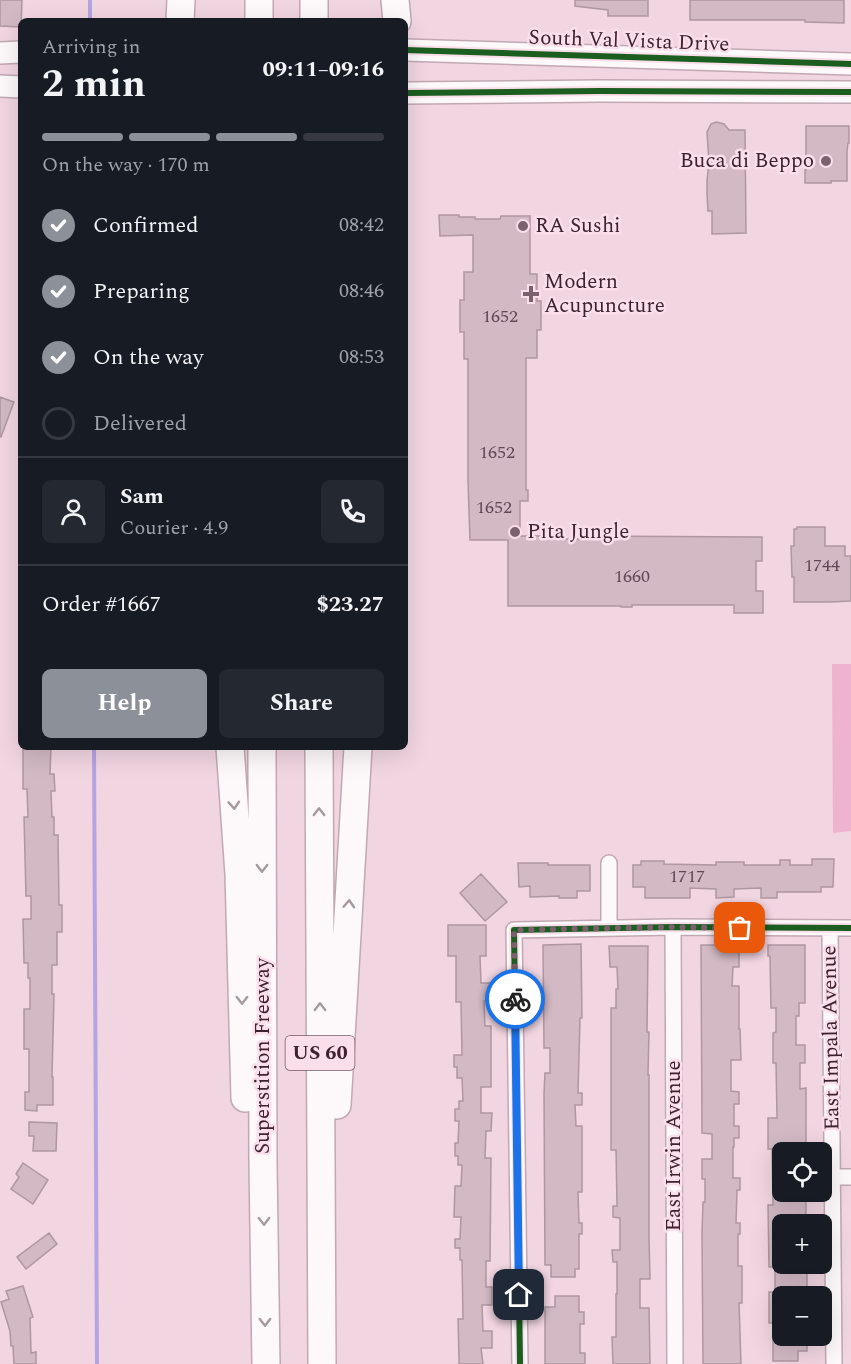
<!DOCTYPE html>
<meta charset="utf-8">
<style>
body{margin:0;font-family:Spectral,serif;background:#242831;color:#f1f3f6;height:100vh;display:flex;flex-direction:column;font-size:22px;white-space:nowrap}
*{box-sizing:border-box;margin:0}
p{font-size:20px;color:#9ea1a6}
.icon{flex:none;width:33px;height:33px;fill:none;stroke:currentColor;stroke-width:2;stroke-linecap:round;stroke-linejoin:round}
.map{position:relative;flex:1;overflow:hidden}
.side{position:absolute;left:18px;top:18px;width:390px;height:732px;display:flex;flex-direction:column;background:#171b24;border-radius:9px;box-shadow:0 6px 24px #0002}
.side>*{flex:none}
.tools{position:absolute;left:772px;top:1142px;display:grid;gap:12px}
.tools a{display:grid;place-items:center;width:60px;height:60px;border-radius:9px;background:#171b24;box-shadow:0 6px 24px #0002;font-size:30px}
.pin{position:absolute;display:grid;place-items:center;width:51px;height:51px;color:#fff;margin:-26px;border-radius:12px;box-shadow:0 3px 9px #0006}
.courier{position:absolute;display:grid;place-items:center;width:60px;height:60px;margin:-30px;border:4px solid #1a73e8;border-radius:50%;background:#fff;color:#222;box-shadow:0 2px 8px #0007}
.head em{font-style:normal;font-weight:700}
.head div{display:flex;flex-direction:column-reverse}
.head{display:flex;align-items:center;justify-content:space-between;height:102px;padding:0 24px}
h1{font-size:39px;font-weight:700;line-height:45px}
.bar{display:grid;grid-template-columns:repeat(4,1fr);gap:9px 6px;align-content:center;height:72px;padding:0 24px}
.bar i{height:8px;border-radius:4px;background:#363941}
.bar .active{background:#8c9099}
.bar p{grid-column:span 4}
.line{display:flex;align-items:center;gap:15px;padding:0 24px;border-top:2px solid #363941}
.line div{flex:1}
.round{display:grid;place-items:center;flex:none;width:63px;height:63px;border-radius:9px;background:#242831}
ol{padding:0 24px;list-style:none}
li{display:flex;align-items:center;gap:18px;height:66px}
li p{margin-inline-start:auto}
li .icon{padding:6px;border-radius:50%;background:#8c9099;color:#fff;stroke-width:4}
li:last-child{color:#9ea1a6}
li i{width:33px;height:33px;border:3px solid #363941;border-radius:50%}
.button{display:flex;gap:12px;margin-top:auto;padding:12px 24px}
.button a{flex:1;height:69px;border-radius:9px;background:#8c9099;color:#fff;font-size:24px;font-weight:700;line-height:69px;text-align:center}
.button a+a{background:#242831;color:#f1f3f6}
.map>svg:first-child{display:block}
.green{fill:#eeb3ce}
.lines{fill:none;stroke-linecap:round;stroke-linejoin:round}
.stream{stroke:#b6a3e2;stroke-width:4}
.building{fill:#d2b9c4;stroke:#ae97a1;stroke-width:1.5}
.minor-casing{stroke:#c1a8b3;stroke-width:18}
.secondary-casing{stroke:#c1a8b3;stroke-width:24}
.motorway-casing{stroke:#c1a8b3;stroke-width:30}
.minor{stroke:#fdf9fa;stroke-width:15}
.secondary{stroke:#fdf9fa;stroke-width:21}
.motorway{stroke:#fdf9fa;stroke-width:27}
.cycleway-casing{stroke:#fadeea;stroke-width:10}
.cycleway{stroke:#1b5e20;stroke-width:6}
.oneway{stroke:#a6999f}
.done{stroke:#7b616d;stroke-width:6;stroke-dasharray:0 10.8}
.route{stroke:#1a73e8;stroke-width:8}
.poi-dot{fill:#7b616d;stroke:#fadeea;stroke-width:2}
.labels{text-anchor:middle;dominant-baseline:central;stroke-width:5;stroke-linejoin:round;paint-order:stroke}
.number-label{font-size:18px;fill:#624854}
.shield{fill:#fadeea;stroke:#755b67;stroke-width:1.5}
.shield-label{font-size:20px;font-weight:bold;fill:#3c232f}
.street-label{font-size:21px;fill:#3c232f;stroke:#fadeea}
.poi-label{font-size:21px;fill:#3c232f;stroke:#fadeea;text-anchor:start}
</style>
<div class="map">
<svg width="851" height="1364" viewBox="0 0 851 1364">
<rect width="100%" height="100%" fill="#f1d5e1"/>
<!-- green -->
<path class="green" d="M832,664h19v167l-18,2z"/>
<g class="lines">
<!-- stream -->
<path class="stream" d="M90,0v21
M94,747l3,617"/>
</g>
<!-- building -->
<path class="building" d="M0,0h22l-1,27 -21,-1z
M575,0h73v16h-40v-6l-33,-4z
M690,0h154v23l-39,-1v-2h-115z
M716,122l8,2 5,6h16l1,103 -34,1v-23h-4l-1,-17v-13l2,-19 -2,-30 4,-8z
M806,126h43v17h-1l-1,9v29h-16v2h-26v-13h1z
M439,215h20v2h16v2h25l1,-3h29v58h7v27h4v29h-4v28h-11v132h2v11h-8v35h40v3h21v-3l181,1v24h-6v30h7v22h-29v-8h-102v2h-11v-1h-113v-66h-38l-2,-59v-122h-4v-27h-4v-32h4v-28h9v-37l-33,1z
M0,397l14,5 -13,35 -1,-1z
M797,527h28v19h20v10h6v45l-21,1h-36v-25h-2l-1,-31h3v-17h3z
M23,747h28l-1,27h4l1,17h-4l1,26h2v18h4l1,70h3v27h-5v33h-5v29h2l-2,83h1v28h-16v6l-12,-1v-18h4v-43h-5v-40h6v-31h-2v-15h-4l-1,-44h8v-23h-5l-2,-79h4l-1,-28h-4z
M812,859h22l-1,28h-12v5h-44v6h-16v-10l-27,1v8l-18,1v-9l-26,-1v10h-45v-11h-12v-22h8v-4h23v3l52,1v-3h28v3h36v-5h10v5h22z
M518,863h30v2h42v26h-13v7h-18v-2l-29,1v-11l-11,1z
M481,874l26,28 -22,19 -25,-28z
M448,925h38v31h-6l1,27h10v18h-7l1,25h6v61h-10v26h11l-1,18h-5l-1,27h6l-1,103h-4v26h6v18h-10l1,26h9v17h-11l2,16h-24v-7l-1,-38h5l-1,-59h-2v-12h-5v-9h5l1,-22h-7l1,-31h6l1,-21h-4v-9h-3v-13h3l1,-22h-4v-12h4v-8h4l-1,-23h-5v-11h-3v-12h8l-1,-53h-5v-46h-8z
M581,944l1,74h-2l-2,75h4v12h-7l1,21h6v66h-4l1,31h3v11h-3v35h-4v8h-24v-12h-6l-1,-172 1,-20h5v-25h-6l-1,-103z
M701,945h38v22h-6l-1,19h7v43h1l1,31h-10v31l8,1v12h-5v22h5v12h-5v9h-1v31h7v12h-3l-1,33h4v11h-2v32h4v37h-3l2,61h-38l-1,-130 1,-32h2v-23h-3v-20h10v-25l-10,-1z
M768,945h37v58h-6v13h-3v29h9v18h-5v26l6,-1v62l-23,-1v42h23v33h-23v39h24v33h-24v39h24v16h-9v10h-25v-38h-4v-31h6v-25h-6l-1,-62h5l-1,-56h-4v-31h9l-1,-55h-3v-30l3,-1v-24h-5l-1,-52h-2z
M609,946h39l-1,86h2l-1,43h1v162l1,42h-10v29h9l1,56h-37l-1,-27h4v-43h1v-32h-4l-1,-12h8v-32l-7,-1v-11h4l-1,-56h-5v-142h5v-19h2l-1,-22h-7z
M29,1122l28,1 -1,28h-23l1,-15h-5z
M23,1163l25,17 -15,24 -22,-15 8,-12 -3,-3z
M49,1233l8,11 -31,25 -9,-12z
M23,1286l10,31 -3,1 1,35 5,-1v12h-22l-1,-18h-2l-1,-15 -9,-29 8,-3 -3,-8z
M555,1296h24v16h5v12h-4v29h5v11h-40v-57h10z"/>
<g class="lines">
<!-- minor casing -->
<g class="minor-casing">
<path id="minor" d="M609,863v65
M673,927l2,437
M830,928l4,436
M833,1177h18
M520,1364l-6,-434 159,-3 178,1"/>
</g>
<!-- secondary casing -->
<g class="secondary-casing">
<path id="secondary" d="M405,50l446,14
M0,53l21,-1
M0,86l21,1
M405,93l195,-2 251,1"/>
</g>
<!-- motorway casing -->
<g class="motorway-casing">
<path id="motorway" d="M259,0v21
M314,0v21
M395,0l2,21
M180,21l1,-21
M230,747l9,127 6,224
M262,747l1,416 3,201
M319,747l3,617
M337,1105l21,-358"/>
</g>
<!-- minor -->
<use href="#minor" class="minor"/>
<!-- secondary -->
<use href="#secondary" class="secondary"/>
<!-- motorway -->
<use href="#motorway" class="motorway"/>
<!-- cycleway casing -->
<g class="cycleway-casing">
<path id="cycleway" d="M405,50l446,14
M405,93l195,-2 251,1
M520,1364l-6,-434 159,-3 178,1"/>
</g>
<!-- cycleway -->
<use href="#cycleway" class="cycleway"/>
</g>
<!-- one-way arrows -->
<defs><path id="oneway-chevron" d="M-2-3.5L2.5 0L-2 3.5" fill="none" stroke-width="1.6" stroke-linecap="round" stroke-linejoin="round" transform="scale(1.5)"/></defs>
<g class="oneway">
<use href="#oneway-chevron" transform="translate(234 805) rotate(86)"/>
<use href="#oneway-chevron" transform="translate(319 812) rotate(-90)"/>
<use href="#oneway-chevron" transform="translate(262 868) rotate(90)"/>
<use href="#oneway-chevron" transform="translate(349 904) rotate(-87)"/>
<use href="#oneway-chevron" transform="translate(242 1000) rotate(89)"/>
<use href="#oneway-chevron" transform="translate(320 1007) rotate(-90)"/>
<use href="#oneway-chevron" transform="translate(264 1221) rotate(89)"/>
<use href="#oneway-chevron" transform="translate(265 1322) rotate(89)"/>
</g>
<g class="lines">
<!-- done -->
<path class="done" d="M515,999l-1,-69 159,-3 67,1"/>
<!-- route -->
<path class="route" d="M515,999l4,296"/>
</g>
<!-- markers -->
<g class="poi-dot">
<circle cx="826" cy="161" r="6"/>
<circle cx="523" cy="226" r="6"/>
<path d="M528 285h6v6h6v6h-6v6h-6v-6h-6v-6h6z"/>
<circle cx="515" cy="532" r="6"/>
</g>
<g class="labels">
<!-- number labels -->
<g class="number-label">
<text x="500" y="316">1652</text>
<text x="497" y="452">1652</text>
<text x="494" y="507">1652</text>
<text x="822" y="565">1744</text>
<text x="632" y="576">1660</text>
<text x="687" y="876">1717</text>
</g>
<!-- shield labels -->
<rect class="shield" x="285.5" y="1036" width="69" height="34" rx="4.5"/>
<g class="shield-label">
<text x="320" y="1053">US 60</text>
</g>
<!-- street labels -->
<g class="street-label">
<text transform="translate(629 41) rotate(2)">South Val Vista Drive</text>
<text transform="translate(831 1038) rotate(-91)">East Impala Avenue</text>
<text transform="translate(263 1056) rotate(-90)">Superstition Freeway</text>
<text transform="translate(674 1146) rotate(-90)">East Irwin Avenue</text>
</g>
<!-- poi labels -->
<g class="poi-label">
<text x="814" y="161" text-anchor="end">Buca di Beppo</text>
<text x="535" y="226">RA Sushi</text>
<text x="544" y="282">Modern<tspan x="544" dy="24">Acupuncture</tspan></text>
<text x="527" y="532">Pita Jungle</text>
</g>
</g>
</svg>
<div class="tools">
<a><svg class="icon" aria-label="locate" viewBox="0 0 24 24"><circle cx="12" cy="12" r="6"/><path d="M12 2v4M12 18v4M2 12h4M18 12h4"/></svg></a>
<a>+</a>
<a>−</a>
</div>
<div class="pin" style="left:740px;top:928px;background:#ea580c"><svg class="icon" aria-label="bag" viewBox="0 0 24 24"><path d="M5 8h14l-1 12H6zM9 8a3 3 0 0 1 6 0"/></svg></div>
<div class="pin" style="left:519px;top:1295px;background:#1f2937"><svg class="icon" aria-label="home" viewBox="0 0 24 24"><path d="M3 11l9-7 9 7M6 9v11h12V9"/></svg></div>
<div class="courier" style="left:515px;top:999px"><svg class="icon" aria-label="bike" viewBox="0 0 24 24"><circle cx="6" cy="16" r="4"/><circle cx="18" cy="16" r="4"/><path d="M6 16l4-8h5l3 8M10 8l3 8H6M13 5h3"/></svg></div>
<section class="side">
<div class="head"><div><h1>2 min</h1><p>Arriving in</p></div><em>09:11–09:16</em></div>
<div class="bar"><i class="active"></i><i class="active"></i><i class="active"></i><i></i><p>On the way · 170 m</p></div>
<ol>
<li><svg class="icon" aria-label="check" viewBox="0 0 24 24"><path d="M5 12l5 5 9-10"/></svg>Confirmed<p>08:42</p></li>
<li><svg class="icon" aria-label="check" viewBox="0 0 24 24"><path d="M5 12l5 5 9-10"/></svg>Preparing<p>08:46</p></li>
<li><svg class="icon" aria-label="check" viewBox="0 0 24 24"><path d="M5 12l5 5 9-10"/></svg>On the way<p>08:53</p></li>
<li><i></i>Delivered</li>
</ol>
<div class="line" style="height:108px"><a class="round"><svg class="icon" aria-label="person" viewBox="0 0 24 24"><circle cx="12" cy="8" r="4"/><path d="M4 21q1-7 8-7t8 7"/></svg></a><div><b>Sam</b><p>Courier · 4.9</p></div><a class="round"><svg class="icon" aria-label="phone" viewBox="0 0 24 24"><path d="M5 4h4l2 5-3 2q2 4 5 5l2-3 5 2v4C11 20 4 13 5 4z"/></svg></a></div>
<div class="line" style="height:78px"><div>Order #1667</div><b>$23.27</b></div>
<div class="button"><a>Help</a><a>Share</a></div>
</section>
</div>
